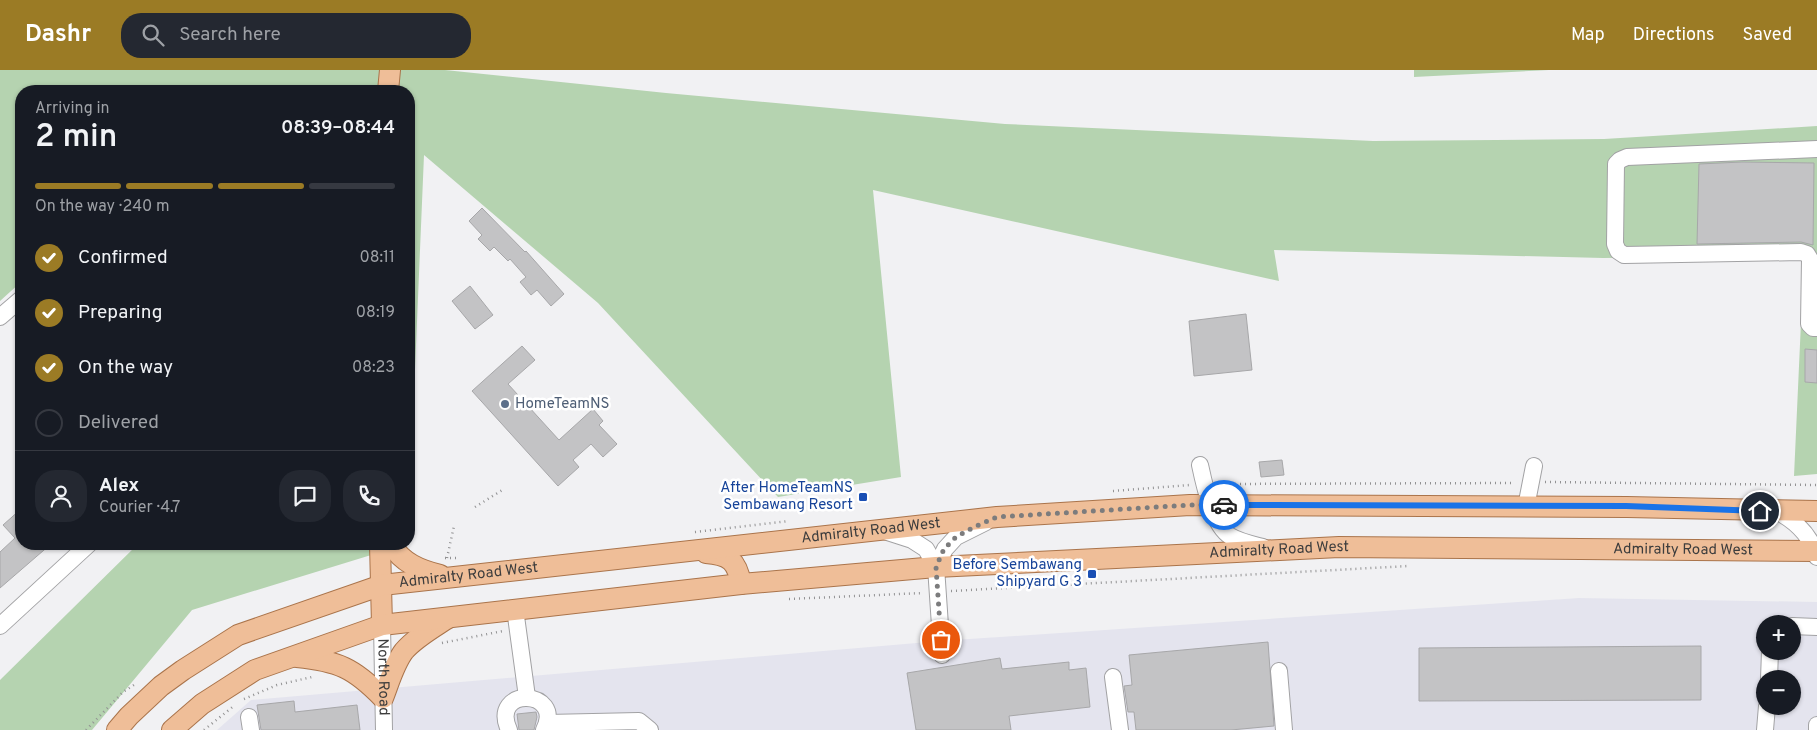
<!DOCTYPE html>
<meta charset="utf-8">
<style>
body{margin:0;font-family:Overpass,sans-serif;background:#242831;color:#f1f3f6;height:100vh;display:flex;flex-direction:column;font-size:19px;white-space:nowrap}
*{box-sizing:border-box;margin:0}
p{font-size:16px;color:#9ea1a6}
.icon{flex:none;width:28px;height:28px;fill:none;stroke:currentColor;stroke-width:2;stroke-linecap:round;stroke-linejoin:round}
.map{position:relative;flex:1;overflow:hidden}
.sheet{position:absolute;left:15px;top:15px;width:400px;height:465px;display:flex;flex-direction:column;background:#171b24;border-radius:20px;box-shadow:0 1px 4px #0004}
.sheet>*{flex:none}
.controls{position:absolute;left:1756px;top:545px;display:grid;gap:10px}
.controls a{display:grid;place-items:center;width:45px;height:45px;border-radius:50%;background:#171b24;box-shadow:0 1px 4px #0004;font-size:25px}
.pin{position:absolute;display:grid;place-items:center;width:42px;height:42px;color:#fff;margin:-21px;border:2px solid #fff;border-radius:50%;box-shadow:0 1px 5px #0007}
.courier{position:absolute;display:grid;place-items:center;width:50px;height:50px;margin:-25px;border:4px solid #1a73e8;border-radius:50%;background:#fff;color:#222;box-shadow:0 1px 6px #0007}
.headline em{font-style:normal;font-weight:600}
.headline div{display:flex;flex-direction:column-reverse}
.headline{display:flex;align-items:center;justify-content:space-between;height:85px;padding:0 20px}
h1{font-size:32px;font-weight:600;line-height:38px}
.bar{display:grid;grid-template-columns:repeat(4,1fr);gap:8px 5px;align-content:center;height:60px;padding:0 20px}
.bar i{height:6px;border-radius:4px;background:#363941}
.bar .active{background:#9b7b25}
.bar p{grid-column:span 4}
.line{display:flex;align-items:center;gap:12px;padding:0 20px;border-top:1px solid #363941}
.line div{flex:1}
.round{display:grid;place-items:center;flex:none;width:52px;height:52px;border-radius:20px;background:#242831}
ol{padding:0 20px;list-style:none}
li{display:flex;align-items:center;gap:15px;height:55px}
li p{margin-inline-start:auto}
li .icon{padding:5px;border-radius:50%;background:#9b7b25;color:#fff;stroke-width:4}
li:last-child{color:#9ea1a6}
li i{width:28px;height:28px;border:2px solid #363941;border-radius:50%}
header{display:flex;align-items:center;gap:30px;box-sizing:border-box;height:70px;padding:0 25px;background:#9b7b25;color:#fff}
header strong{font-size:24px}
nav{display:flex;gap:28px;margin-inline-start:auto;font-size:18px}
.search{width:350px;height:45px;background:#242831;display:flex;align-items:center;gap:12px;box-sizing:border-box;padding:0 18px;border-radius:20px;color:#9ea1a6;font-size:19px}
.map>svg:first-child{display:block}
.built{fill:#e4e4ee;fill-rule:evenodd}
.green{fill:#b5d3b0}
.building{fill:#c3c3c5;stroke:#a7a7a9}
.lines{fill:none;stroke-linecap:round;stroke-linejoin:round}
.minor-casing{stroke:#a2a2a4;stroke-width:18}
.major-casing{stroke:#aa744b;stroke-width:22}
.path{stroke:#929293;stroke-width:2.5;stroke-dasharray:1 4;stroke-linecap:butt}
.minor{stroke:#fff;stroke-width:16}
.major{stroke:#efbe98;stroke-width:20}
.done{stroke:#7c7c7d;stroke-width:5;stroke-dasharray:0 9}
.route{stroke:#1a73e8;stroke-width:6}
.service-dot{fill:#5c6f8a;stroke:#fff;stroke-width:2}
.transit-dot{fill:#1a4fb4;stroke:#fff;stroke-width:2}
.labels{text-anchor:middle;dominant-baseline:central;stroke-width:5;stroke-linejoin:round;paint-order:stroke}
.service-label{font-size:15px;fill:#4e5e75;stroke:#fff;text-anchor:start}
.transit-label{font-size:15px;fill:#164399;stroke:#fff;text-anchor:end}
.street-label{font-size:15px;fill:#3d3d3d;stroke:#fff}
</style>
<header>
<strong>Dashr</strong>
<div class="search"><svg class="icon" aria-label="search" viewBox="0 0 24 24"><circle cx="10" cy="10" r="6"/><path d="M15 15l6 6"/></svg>Search here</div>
<nav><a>Map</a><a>Directions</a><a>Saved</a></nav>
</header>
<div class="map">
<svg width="1817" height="660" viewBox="0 0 1817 660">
<rect width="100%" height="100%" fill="#f1f1f3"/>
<!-- built -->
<path class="built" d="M1579,528l238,4v128h-1600l34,-30 689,-59zM1765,554h27v27h-27zM1765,609h27v27h-27z"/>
<!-- green -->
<path class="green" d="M0,0h445l221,23 339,31 368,17 231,-2 213,-13v348l-23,2 10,-220 -201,2 -329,-8 5,31 -406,-91 28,287 -123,20 -180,-194 -174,-148 -15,357v-421h-388v191l-21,19z
M1414,0h135l-135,7z
M138,474h269l-215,66 -100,120h-92v-50z"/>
<!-- building -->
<path class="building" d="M1742,92l72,1 -1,82 -12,-3 -104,2 2,-80z
M482,138l43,44 1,-1 38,43 -13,12 -14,-16 -6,5 -11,-13 6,-5 -16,-18 -2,2 -14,-14 -4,4 -12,-12 4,-4 -13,-14z
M470,216l23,29 -18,14 -23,-28z
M1246,244l6,56 -58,6 -5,-55z
M522,276l13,14 -27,24 51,56 34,-31 10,12 -4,4 18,19 -14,13 -12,-13 -18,16 6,7 -21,19 -86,-95z
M1805,279l12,1v33l-12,-1z
M1282,390l2,15 -23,2 -2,-15z
M21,439v35h30l-51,44v-36l15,-14 -12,-13z
M1268,572l6,84 -43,4h-95l-2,-18h-6l-4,-26 8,-1 -3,-30z
M1701,576v54l-282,1v-53z
M1000,588l2,11 67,-7v8l17,-2 4,39 -81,9 2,14h-95l-9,-57z
M294,631l1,11 62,-7 3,25h-99l-4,-25z
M536,642l1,5 -3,13h-15l-2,-16z"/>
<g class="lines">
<!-- minor casing -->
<g class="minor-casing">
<g id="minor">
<path d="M1817,79l-190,8 -7,3 -4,4 -1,80 3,7 6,4 177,-3 6,2 3,5 -1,65 4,4h4"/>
<path d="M0,247l21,-18"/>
<path d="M1200,395c4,19 13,61 30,71 10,6 21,8 33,11"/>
<path d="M1526,437l8,-41"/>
<path d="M1778,442c19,10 33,24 39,45"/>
<path d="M884,461l28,9 14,9 10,18 6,88"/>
<path d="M936,497l9,-18 11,-12 30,-15"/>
<path d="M515,539l12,88"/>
<path id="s1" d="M382,555l2,105"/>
<path d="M0,556l89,-82"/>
<path d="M1792,556l25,1"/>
<path d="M1279,601l5,59"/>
<path d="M1113,607l7,53"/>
<path d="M1769,609l1,-28"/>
<path d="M249,647l2,13"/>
<path d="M547,653l92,-2 11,9"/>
<path d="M509,660c-20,-44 56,-41 35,0"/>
<path d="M1765,660l2,-24"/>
<path d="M1817,660v-5"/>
</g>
</g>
<!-- major casing -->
<g class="major-casing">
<g id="major">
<path d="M388,21l2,-21"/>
<path d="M380,474l2,81"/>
<path d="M391,474c11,19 29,26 49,31"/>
<path d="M706,483c24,2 31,8 35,31"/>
<path d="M297,587c41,4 57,11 86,41 6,-15 11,-34 21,-47 11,-13 29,-23 44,-33"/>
<path id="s2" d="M117,660l12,-14 32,-30 22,-16 55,-35 144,-50 615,-68 193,-12 437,2 190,4"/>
<path id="s3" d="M172,660l30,-26 53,-34 127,-45 359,-41 195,-17 403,-20 478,4"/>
</g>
</g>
<!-- path -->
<path class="path" d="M1545,412l272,3
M1220,414l295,-1
M1113,421l77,-6
M475,437l29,-18
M695,462l94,-11
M445,488h12
M447,488l7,-32
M951,521l457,-25
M789,529l134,-6
M442,573l61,-12
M244,629l33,-14 35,-8
M86,660l37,-38 14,-9
M204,660l31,-25"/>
<!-- minor -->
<use href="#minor" class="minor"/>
<!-- major -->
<use href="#major" class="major"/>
</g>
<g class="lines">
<!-- done -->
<path class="done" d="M941,570l-5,-73 8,-18 12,-12 18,-10 23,-10 193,-12h34"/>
<!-- route -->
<path class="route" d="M1224,435l402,1 134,5"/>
</g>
<!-- markers -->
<circle class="service-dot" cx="505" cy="334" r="5"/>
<g class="transit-dot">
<rect x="858" y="422" width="10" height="10" rx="2.5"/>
<rect x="1087" y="499" width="10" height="10" rx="2.5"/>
</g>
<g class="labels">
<!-- service labels -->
<g class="service-label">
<text x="515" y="334">HomeTeamNS</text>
</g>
<!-- transit labels -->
<g class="transit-label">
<text x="853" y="418">After HomeTeamNS<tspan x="853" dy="17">Sembawang Resort</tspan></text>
<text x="1082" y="495">Before Sembawang<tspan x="1082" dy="17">Shipyard G 3</tspan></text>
</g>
<!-- street labels -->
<g class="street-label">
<text stroke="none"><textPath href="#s2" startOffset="799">Admiralty Road West</textPath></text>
<text stroke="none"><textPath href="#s3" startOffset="1138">Admiralty Road West</textPath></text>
<text stroke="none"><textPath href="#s3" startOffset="1542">Admiralty Road West</textPath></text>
<text stroke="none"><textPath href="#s2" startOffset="394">Admiralty Road West</textPath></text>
<text stroke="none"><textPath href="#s1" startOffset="52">North Road</textPath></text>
</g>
</g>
</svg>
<div class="controls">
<a>+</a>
<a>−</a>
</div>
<div class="pin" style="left:941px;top:570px;background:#ea580c"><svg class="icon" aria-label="bag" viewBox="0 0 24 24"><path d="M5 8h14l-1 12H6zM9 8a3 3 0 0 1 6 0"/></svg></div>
<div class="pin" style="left:1760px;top:441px;background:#1f2937"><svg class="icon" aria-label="home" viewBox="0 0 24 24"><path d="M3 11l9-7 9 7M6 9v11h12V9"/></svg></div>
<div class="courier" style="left:1224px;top:435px"><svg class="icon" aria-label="car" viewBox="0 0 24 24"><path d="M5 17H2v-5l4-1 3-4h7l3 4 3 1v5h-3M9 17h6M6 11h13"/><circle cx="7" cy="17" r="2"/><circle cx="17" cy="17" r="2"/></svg></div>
<section class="sheet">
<div class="headline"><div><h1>2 min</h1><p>Arriving in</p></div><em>08:39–08:44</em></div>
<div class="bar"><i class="active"></i><i class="active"></i><i class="active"></i><i></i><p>On the way · 240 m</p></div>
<ol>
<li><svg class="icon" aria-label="check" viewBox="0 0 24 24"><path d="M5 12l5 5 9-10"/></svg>Confirmed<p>08:11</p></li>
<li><svg class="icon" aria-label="check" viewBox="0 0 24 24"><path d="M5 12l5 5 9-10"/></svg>Preparing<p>08:19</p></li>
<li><svg class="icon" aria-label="check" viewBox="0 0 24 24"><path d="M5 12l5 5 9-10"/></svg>On the way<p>08:23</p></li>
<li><i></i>Delivered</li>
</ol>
<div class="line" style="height:90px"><a class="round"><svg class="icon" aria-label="person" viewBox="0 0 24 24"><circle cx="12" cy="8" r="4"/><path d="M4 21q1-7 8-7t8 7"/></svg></a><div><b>Alex</b><p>Courier · 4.7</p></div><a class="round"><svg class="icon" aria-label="chat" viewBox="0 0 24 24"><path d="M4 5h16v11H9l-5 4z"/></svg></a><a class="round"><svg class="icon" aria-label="phone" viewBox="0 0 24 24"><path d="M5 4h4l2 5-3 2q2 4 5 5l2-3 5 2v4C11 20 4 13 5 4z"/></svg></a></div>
</section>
</div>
